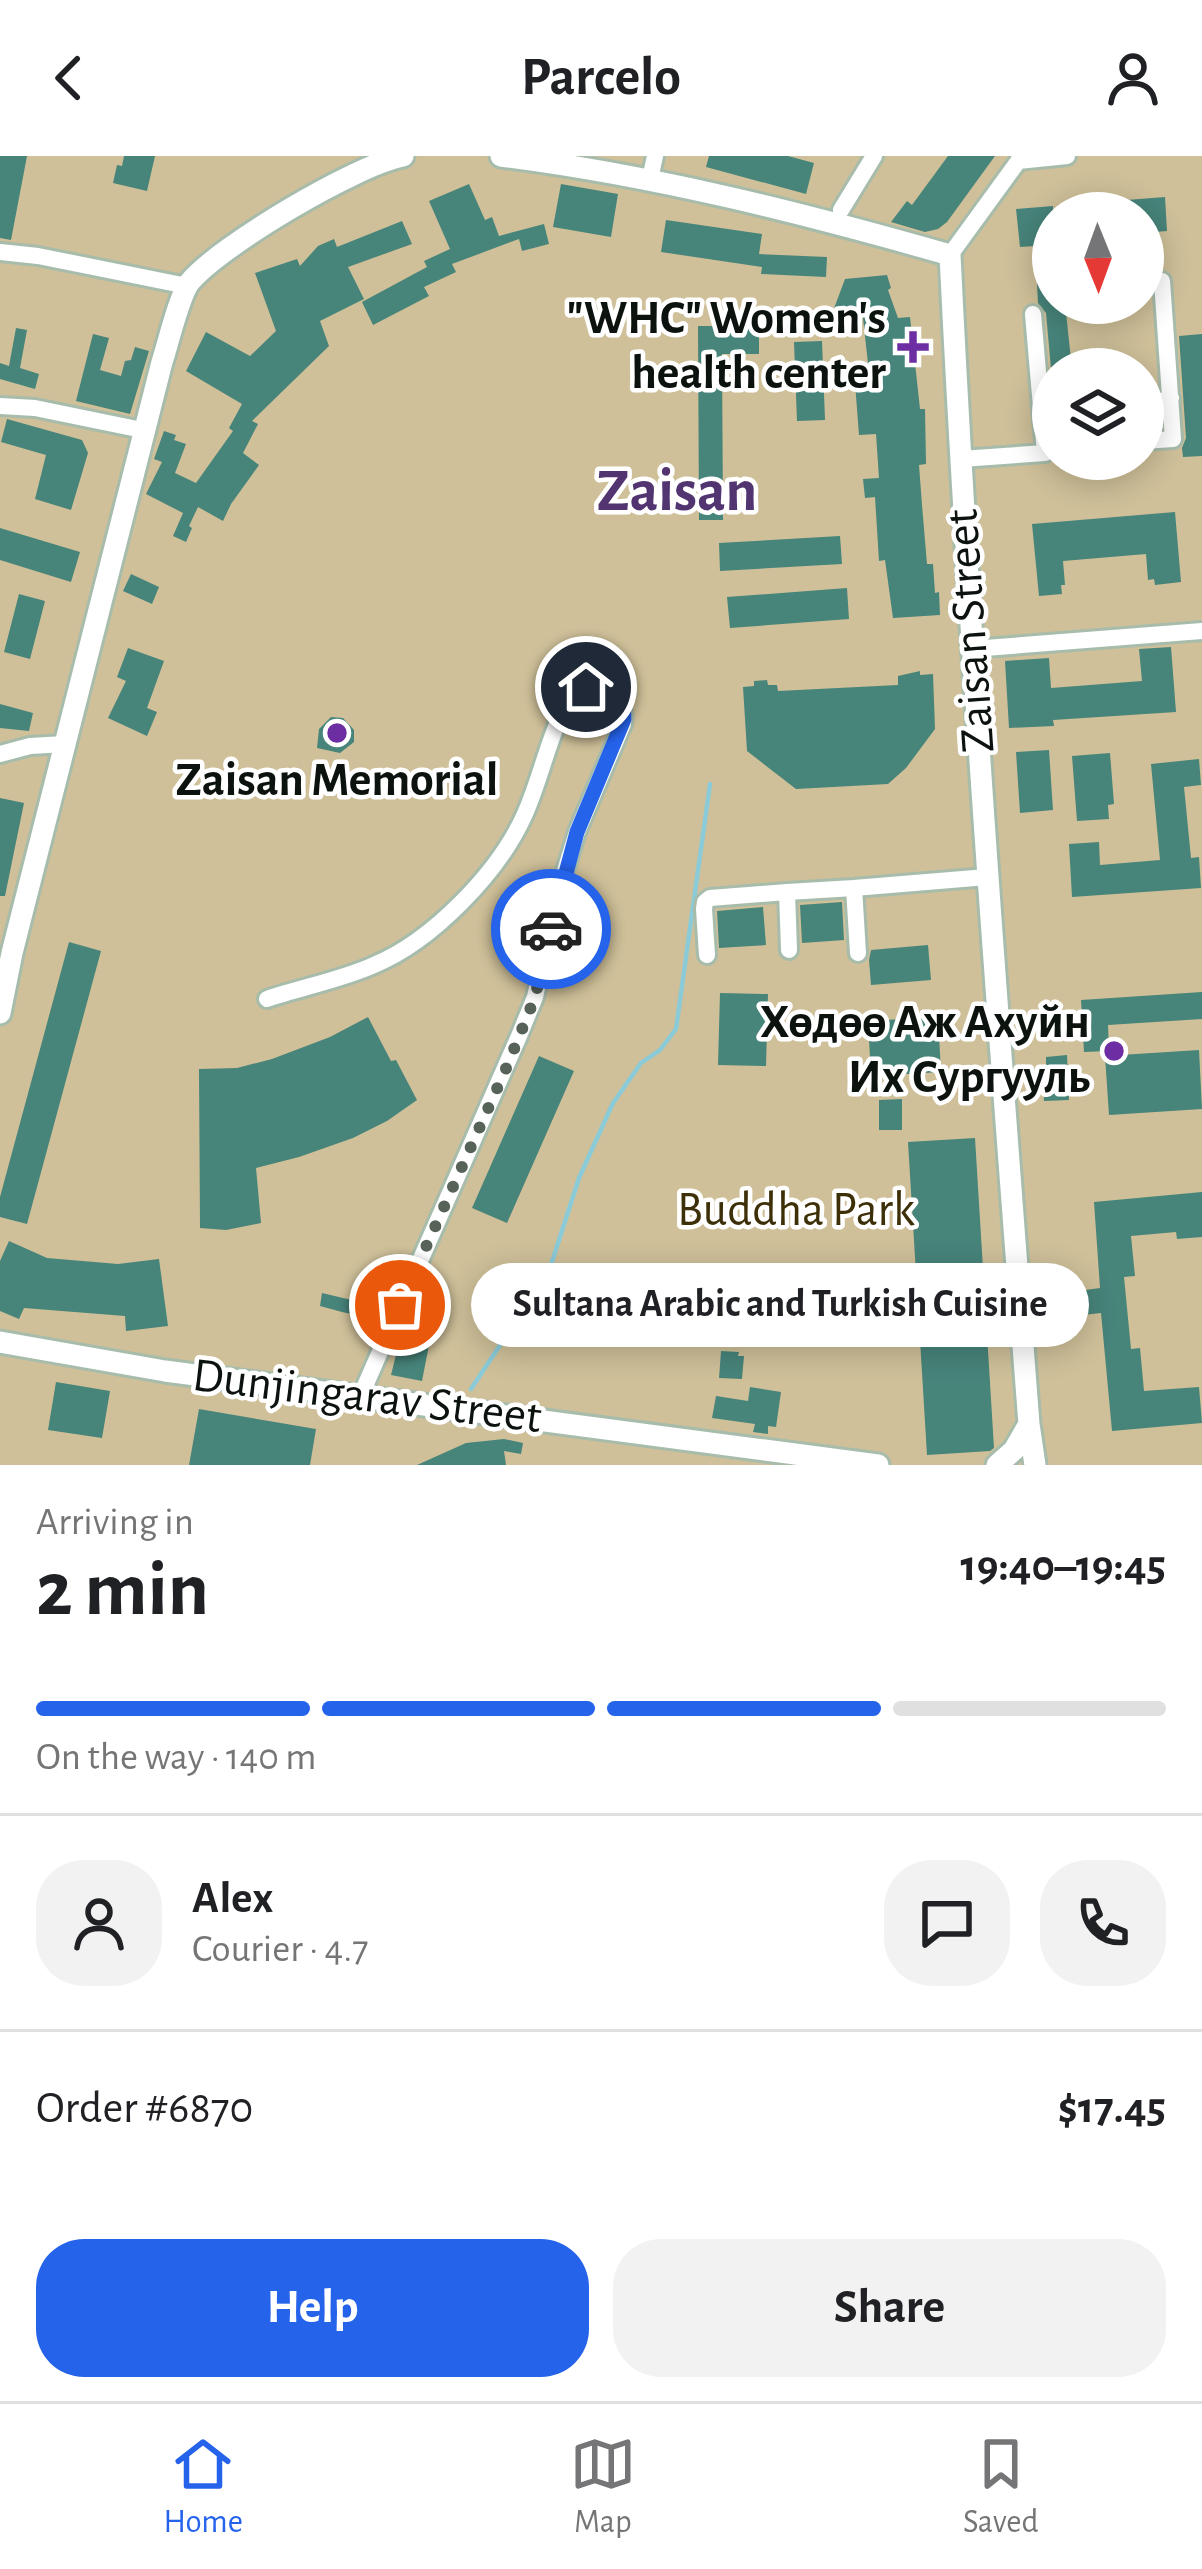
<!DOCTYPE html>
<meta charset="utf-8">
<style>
body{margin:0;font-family:"Alegreya Sans",sans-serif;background:#f2f2f2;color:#202124;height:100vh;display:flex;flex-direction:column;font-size:45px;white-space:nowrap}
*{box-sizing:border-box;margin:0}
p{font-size:39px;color:#757577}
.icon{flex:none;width:66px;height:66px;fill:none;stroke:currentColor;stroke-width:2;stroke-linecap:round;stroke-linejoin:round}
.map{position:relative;height:1309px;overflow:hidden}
.sheet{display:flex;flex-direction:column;background:#fff;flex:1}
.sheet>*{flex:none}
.needle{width:78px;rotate:179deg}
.fabs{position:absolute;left:1032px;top:36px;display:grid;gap:24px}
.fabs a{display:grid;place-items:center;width:132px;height:132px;border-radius:50%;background:#fff;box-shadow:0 6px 30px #0003;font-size:60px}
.pin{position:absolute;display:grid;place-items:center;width:102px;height:102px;color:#fff;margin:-51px;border:6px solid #fff;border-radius:50%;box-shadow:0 3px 12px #0007}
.courier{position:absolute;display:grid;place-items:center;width:120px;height:120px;margin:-60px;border:9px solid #2563eb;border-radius:50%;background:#fff;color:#222;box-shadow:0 3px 15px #0007}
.bubble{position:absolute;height:84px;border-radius:42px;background:#fff;box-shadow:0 6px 30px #0003;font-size:39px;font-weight:700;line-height:84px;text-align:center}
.overview em{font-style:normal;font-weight:700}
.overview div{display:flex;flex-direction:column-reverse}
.overview{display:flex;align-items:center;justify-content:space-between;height:204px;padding:0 36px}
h1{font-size:78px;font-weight:700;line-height:90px}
.bar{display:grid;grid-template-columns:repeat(4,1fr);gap:18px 12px;align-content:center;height:144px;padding:0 36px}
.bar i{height:15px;border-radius:9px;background:#e0e0e0}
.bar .on{background:#2563eb}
.bar p{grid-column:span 4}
.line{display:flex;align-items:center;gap:30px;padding:0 36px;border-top:3px solid #e0e0e0}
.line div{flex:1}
.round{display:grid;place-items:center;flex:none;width:126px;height:126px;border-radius:48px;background:#f2f2f2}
.action{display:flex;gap:24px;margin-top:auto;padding:24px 36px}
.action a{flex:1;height:138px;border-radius:48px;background:#2563eb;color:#fff;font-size:48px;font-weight:700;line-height:138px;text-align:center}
.action a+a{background:#f2f2f2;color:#202124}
header{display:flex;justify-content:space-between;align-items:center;height:156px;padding:0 36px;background:#fff;font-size:54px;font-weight:700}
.tab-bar{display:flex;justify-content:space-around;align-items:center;height:168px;border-top:3px solid #e0e0e0;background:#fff;font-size:33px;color:#757577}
.tab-bar a{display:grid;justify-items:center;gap:6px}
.tab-bar .on{color:#2563eb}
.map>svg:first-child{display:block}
.green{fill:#cfc099;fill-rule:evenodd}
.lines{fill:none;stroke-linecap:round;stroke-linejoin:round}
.stream{stroke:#8bcad7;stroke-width:4.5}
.building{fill:#47847a}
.minor-casing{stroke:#a8bcab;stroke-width:22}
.major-casing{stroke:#a8bcab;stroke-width:27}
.minor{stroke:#fff;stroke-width:16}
.major{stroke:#fff;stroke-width:21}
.done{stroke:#576259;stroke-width:12;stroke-dasharray:0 21.6}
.route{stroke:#2563eb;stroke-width:15}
.poi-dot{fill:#6d2ea3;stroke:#fff;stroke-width:4.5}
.labels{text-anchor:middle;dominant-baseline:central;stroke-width:9;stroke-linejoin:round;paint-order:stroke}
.poi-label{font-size:48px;font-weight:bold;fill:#0c130e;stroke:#fff;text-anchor:end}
.street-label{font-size:48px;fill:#0c130e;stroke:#fff}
.park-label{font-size:48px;fill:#3d3008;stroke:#fff}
.district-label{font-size:60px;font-weight:bold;fill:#523570;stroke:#fff}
</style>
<header><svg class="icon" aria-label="back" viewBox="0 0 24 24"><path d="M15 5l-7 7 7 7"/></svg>Parcelo<svg class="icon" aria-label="person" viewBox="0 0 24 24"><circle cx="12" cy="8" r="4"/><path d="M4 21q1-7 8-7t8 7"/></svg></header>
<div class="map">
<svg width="1202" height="1309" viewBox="0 0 1202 1309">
<rect width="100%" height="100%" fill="#e1f6e4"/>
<!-- green -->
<path class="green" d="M0,0h1202v1309h-1202zM1053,57h90v90h-90zM1053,213h90v90h-90z"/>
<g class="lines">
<!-- stream -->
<path class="stream" d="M471,1233l78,-118 30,-93 34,-75 28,-40 19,-13 16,-21 34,-245"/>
</g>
<!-- building -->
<path class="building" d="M0,0h27l-16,84 -11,-2z
M124,0h31l-8,35 -34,-8 4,-18 5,1z
M709,0h79l26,7 -8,31 -100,-27z
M948,0h47l-48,66 -9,7 -13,3 -34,-10 16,-21 5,4z
M469,28l16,36 7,-3 7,19 45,-12 5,20 -27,7 -3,-12 -67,25 4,8 -32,15 5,9 -56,29 -11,-23 65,-35 -3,-6 26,-12 -21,-48z
M561,28l57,10 -7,43 -58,-10z
M1165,41l2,34 -24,2v-20h-79l-1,-8z
M1053,50v97h12l7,66h-21l-5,-56 -8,-10 -3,-57 -15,1 -4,-38z
M666,64l96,14 -3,20 68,3 -1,20 -65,-3 1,-7 -101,-15z
M402,65l10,23 -64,23 16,32 -44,22 9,25 -77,75 6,3 -15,29 16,12 -28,39 -8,17 -25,-14 -9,19 3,2 -6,14 -13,-6 10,-23 -37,-19 16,-32 -8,-3 10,-28 12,4 -2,5 12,4 -11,29 21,10 37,-52 -4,-3 13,-24 -56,-33 20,-39 44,24 26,-25 -21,-58 42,-14 3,7 18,-20 16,-7 3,8z
M887,119l4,13 -3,2 10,28 12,-1 10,92h5l1,55 -7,1 3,40 5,59h6l2,29 4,-1 1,23 -47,3 -8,-58 -6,1 -4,-64 -10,1 -2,-19 16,-1 -3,-44 -17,1 -4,-52 15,-1 -8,-73 -29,2 12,-32z
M698,170h61v28h-37l1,166h-24z
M16,172l11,2 -7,38 19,6 -4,15 -35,-10v-16l9,3z
M93,178l16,4 -9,32 21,6 4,-15 6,-1 4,-13 14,4 -19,63 -54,-13z
M1202,178v122l-19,1 -1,-9 4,-10 -7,-102z
M822,185l3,79 -28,1 -3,-79z
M7,263l75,21 6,13 -17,57 -36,-11 11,-44 -45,-13z
M1175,356l6,70 -26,3 -1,-6 -6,1 -2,-26 -83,7 2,24h-4l1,9 -23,2 -7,-72z
M0,372l80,24 -9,30 -71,-22z
M840,380l2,28 -122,7 -1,-28z
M131,418l28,13 -7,17 -29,-13z
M847,432l2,31 -119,9 -3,-31z
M19,438l26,7 -15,58 -26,-7z
M1171,491l5,65 -123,8 1,6 -45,2 -4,-67 44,-3 2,30 91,-7 -3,-32z
M128,492l36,13 -17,47 10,4 -10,24 -39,-18 18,-37 -9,-4z
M920,515v4l13,-1 2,55 -29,39 -18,16 -92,5 -49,-38 -4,-64 11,-1v-5l13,-1 1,5h9l1,6 120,-6v-9z
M0,548l33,9 -4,18 -29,-3z
M331,561l12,1 11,12v12l-14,11 -23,-5 2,-19z
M1049,594l4,60 -33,3 -4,-61z
M1110,597l4,51 -6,1 1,14 -32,2 -5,-65z
M1199,603l2,26 -17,2 7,71 8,-1 2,31 -129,9 -3,-53 30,-2 1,23 60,-5 -9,-96z
M0,642l24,5 -19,93h-5z
M842,746l2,38 -42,3 -2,-38z
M763,751l3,38 -47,3 -2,-37z
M69,786l32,9 -74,273 -27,-7v-20z
M928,789l3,35 -60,5 -2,-25 2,-10z
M1202,836v27l-94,6 1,26 -25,1 -3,-52z
M720,837l48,1 -2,72 -48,-1z
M368,861l23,44 5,-1 21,40 -30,21 -34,17 -54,19 -43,11 5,55 -35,7 -26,-2 -1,-159 38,-1 35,-9 58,-22z
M938,861l3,55 -70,4 -3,-55z
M1199,894l3,59 -93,6 -4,-59z
M1067,899l2,45 -25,1 -2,-31h4v-13z
M539,900l35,15 -67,152 -35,-15z
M902,943v31h-23v-30z
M975,982l19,310 -4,3 -63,4 -19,-313z
M1202,1036v45l-25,2 -1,-7 -45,4 4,40 -11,1 7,72 9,-1 4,43 55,-4 3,36 -90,8 -11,-118 -36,4 -7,-12 5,-12 37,-5 -6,-86z
M9,1085l38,17 71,6 41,-5 9,67 -42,5 -1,-15 -101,-8 -5,11 -19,-8v-50z
M322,1137l21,5 43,9 -6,13 -38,-8 -22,-6z
M869,1156l1,23 -22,1 -1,-23z
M797,1159h21l1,22h-21z
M400,1183l29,6 -7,36 -31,-6z
M721,1195l18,1 -1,4h6l-2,23 -23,-1z
M56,1226l54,9 -8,47 -54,-8z
M750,1231l31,5 -5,35 -8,-1v8l-15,-2 2,-8 -43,-6 4,-22 32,5z
M199,1253l117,20 -6,36h-121z
M504,1283l19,4 -2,11 -17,-3 2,14h-89l49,-22z"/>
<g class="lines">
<!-- minor casing -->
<g class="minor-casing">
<path id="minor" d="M1018,5l49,-5
M650,23l5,-23
M841,54l33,-54
M0,96l38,4 149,30
M950,99l72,-99
M0,250l35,2 112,23
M1143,281l2,-26 10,-8 16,-5
M1143,285l30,-2 -11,-158
M961,303l84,-6 -12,-139
M972,493l230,-18
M0,598l30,-8 35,-2
M789,794l-2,-58 67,-4
M858,797l-4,-65 133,-11
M707,799l-3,-46 1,-7 5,-4 77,-6
M267,843c35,-12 74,-19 107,-34 58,-24 124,-92 150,-149 18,-39 25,-85 48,-121 24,-19 55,0 51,29l-46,108 -17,55 -25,110 -16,39 -158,359"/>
</g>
<!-- major casing -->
<g class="major-casing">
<path id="major" d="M501,0c152,19 302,57 449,99 19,390 49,779 79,1169l6,41
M0,857l12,-60 150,-591c6,-18 17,-65 27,-79 30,-37 167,-118 214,-127
M0,1186l165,29 713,94
M997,1309l17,-15 15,-26"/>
</g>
<!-- minor -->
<use href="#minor" class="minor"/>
<!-- major -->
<use href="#major" class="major"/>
</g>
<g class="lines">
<!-- done -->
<path class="done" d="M400,1149l108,-241 27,-67 16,-68"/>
<!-- route -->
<path class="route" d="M551,773l26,-97 47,-113c0,-22 -18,-33 -38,-32"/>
</g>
<!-- markers -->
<g class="poi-dot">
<path d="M907 173h12v12h12v12h-12v12h-12v-12h-12v-12h12z"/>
<circle cx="337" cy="577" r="12"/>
<circle cx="1114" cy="895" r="12"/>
</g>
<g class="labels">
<!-- poi labels -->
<g class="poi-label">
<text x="886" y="163">"WHC" Women's<tspan x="886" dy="55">health center</tspan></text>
<text x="337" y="625" text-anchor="middle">Zaisan Memorial</text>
<text x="1090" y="867">Хөдөө Аж Ахуйн<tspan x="1090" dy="55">Их Сургууль</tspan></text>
</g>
<!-- street labels -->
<g class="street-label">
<text transform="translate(971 475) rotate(-94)">Zaisan Street</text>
<text transform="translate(367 1241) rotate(7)">Dunjingarav Street</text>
</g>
<!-- park labels -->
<g class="park-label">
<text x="796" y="1055">Buddha Park</text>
</g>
<!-- district labels -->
<g class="district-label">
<text x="677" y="336">Zaisan</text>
</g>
</g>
</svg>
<div class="fabs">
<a><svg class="needle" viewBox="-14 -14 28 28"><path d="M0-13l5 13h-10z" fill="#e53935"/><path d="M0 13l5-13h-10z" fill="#757577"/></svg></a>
<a><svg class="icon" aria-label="layers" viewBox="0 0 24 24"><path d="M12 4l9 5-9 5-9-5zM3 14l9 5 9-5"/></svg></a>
</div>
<div class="pin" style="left:400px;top:1149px;background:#ea580c"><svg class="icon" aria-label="bag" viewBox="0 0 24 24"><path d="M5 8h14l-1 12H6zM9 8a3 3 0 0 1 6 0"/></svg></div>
<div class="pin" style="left:586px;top:531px;background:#1f2937"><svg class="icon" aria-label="home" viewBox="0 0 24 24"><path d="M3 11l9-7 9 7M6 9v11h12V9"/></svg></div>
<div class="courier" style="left:551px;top:773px"><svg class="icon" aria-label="car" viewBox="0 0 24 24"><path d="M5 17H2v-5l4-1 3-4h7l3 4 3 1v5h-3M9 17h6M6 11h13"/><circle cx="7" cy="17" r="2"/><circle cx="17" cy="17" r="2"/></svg></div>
<div class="bubble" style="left:471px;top:1107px;width:618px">Sultana Arabic and Turkish Cuisine</div>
</div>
<section class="sheet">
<div class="overview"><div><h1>2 min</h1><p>Arriving in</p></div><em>19:40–19:45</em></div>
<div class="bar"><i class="on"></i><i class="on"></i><i class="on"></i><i></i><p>On the way · 140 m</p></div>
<div class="line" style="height:216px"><a class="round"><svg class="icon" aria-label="person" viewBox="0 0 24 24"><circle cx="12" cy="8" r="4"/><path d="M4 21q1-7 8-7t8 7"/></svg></a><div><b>Alex</b><p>Courier · 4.7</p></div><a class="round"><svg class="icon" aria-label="chat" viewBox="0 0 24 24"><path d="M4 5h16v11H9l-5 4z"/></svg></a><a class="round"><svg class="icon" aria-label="phone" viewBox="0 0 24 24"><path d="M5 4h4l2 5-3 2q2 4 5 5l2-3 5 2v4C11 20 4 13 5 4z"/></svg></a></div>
<div class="line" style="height:156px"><div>Order #6870</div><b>$17.45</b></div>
<div class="action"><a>Help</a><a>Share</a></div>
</section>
<nav class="tab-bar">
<a class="on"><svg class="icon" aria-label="home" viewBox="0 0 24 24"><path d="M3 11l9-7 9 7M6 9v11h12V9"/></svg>Home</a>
<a><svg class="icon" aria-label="map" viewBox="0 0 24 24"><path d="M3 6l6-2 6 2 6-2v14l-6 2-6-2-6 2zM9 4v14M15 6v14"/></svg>Map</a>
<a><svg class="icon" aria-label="saved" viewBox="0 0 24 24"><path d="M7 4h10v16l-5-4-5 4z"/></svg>Saved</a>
</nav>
